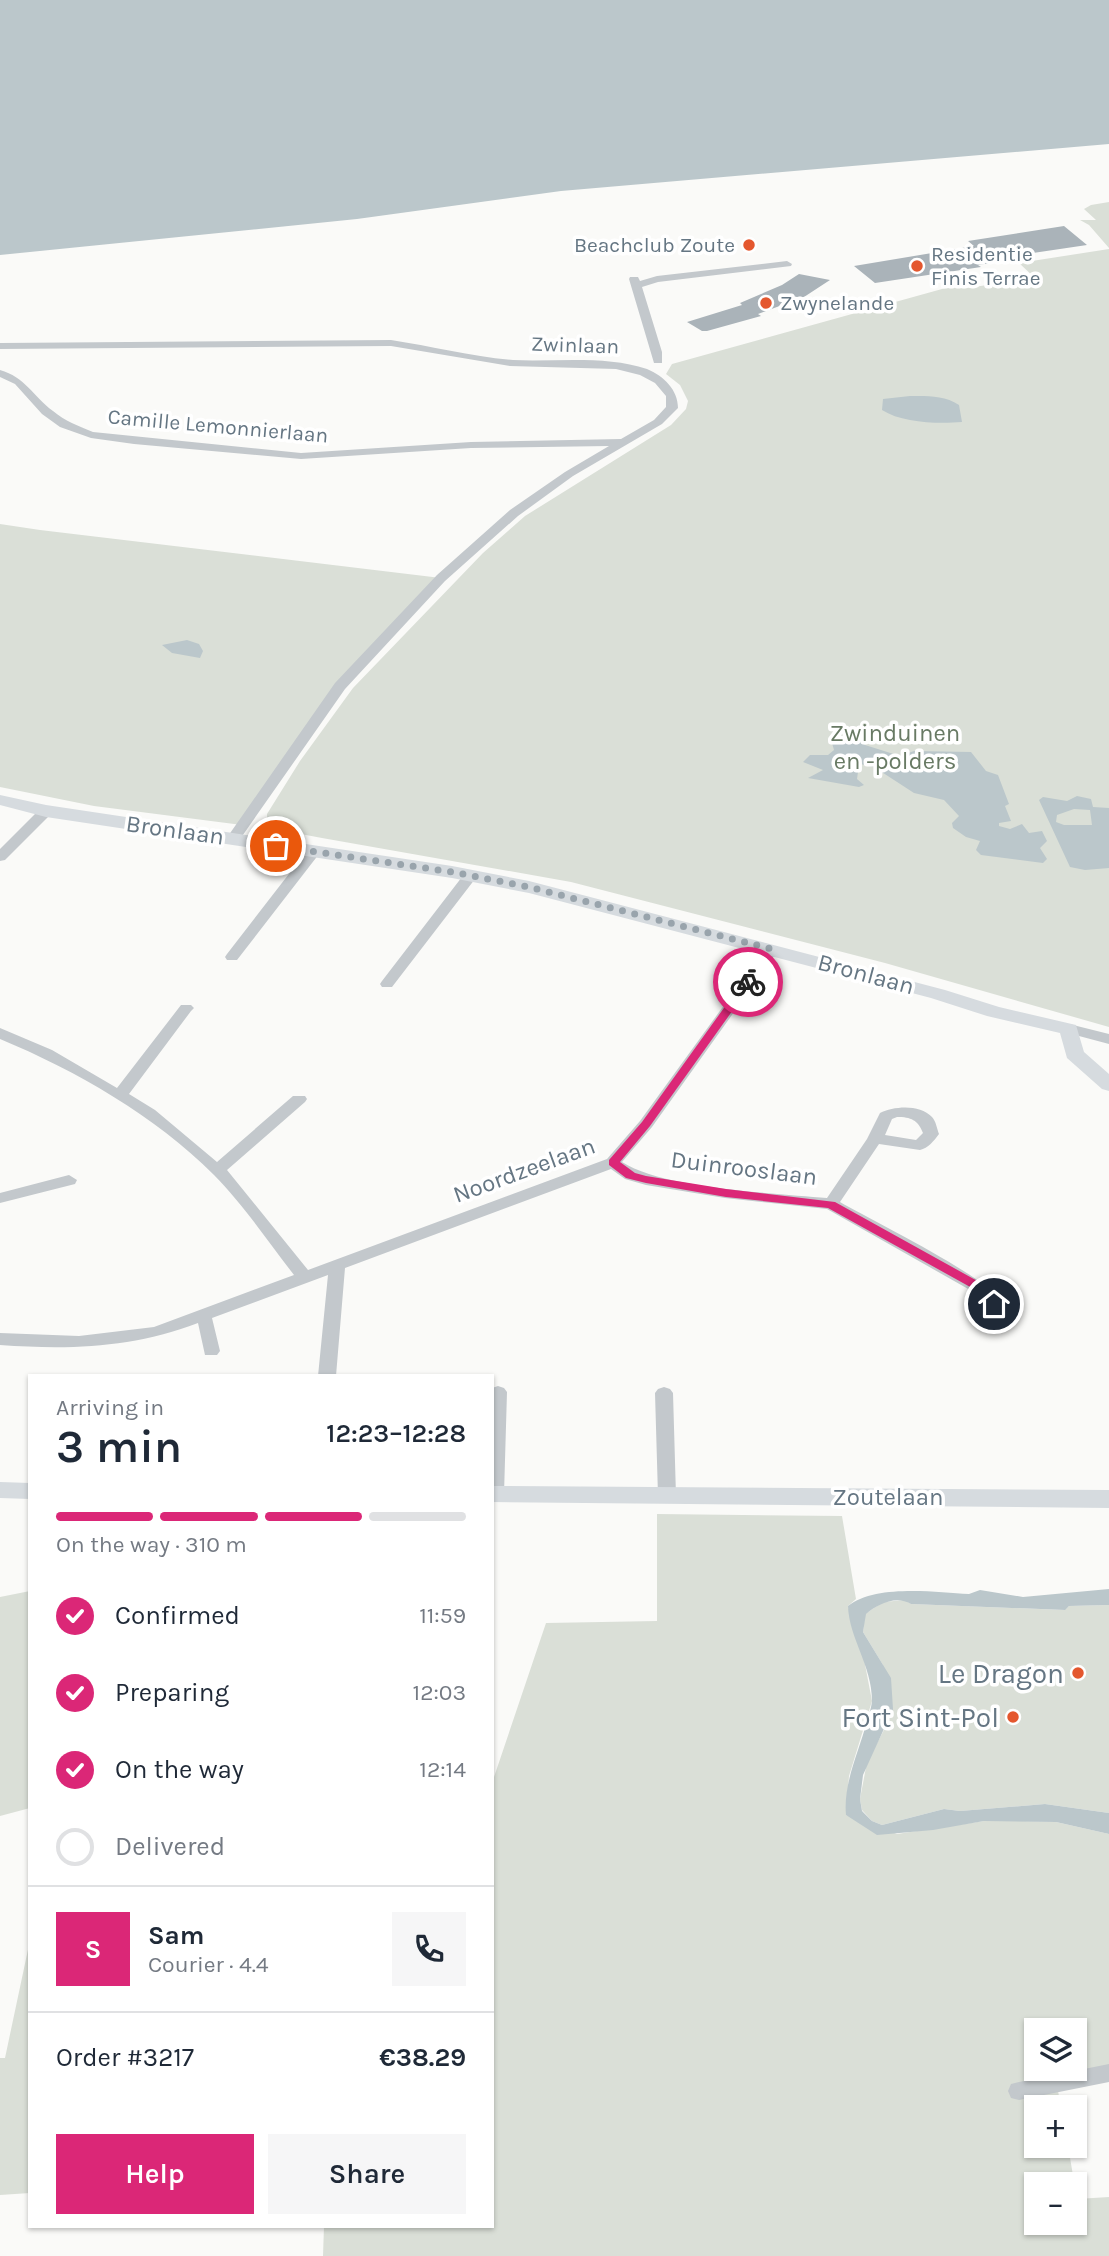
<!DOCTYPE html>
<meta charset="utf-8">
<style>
body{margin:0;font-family:Karla,sans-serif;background:#f6f6f7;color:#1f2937;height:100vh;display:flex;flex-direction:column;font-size:26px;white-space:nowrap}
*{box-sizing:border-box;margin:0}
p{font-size:23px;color:#747a83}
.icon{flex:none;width:38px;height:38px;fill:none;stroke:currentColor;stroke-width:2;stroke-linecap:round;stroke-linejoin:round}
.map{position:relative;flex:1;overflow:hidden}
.panel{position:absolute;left:28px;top:1374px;width:466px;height:854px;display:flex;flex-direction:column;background:#fff;border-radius:0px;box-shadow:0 2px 5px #0004}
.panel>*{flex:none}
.controls{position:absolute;left:1024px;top:2018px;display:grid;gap:14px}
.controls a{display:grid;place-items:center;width:63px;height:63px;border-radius:0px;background:#fff;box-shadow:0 2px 5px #0004;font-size:35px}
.pin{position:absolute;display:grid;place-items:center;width:60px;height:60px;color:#fff;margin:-30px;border:4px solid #fff;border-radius:50%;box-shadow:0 2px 7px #0007}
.courier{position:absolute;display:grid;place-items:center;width:70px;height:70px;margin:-35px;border:5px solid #db2777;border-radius:50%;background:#fff;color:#222;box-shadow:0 2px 9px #0007}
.head em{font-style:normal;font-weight:600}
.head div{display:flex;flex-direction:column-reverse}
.head{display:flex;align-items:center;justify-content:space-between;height:119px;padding:0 28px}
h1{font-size:46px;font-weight:600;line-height:52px}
.bar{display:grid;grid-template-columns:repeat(4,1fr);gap:10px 7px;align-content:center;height:84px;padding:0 28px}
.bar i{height:9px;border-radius:5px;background:#e0e1e3}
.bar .active{background:#db2777}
.bar p{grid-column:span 4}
.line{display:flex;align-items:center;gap:18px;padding:0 28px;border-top:2px solid #e0e1e3}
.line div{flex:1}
.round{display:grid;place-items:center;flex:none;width:74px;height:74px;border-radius:0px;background:#f6f6f7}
ol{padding:0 28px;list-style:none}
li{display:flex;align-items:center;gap:21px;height:77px}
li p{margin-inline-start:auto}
li .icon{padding:7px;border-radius:50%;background:#db2777;color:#fff;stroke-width:4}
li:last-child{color:#747a83}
li i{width:38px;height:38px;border:4px solid #e0e1e3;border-radius:50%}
.button{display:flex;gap:14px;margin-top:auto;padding:14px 28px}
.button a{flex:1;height:80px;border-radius:0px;background:#db2777;color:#fff;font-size:28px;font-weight:600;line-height:80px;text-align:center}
.button a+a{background:#f6f6f7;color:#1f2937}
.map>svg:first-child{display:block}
.green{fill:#dadfd7;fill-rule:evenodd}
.water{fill:#bbc7cb;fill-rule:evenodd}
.building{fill:#aab3b9}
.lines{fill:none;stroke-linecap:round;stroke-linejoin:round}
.street{fill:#c3c8cc;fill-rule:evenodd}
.secondary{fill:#d6dbdf;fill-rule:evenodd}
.route{fill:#db2777}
.done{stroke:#99a4ac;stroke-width:7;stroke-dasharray:0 12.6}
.poi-dot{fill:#e4572e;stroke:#fff;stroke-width:2.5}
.labels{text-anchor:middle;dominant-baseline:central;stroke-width:7;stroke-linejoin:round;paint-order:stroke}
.far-poi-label{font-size:21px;fill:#657683;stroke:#fff;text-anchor:start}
.far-street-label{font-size:21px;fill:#657683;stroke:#fff}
.park-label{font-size:24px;fill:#687a64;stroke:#fff}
.street-label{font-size:24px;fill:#657683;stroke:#fff}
.near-poi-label{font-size:28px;fill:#657683;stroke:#fff;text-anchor:end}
</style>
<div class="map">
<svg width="1109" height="2256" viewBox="0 0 1109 2256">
<rect width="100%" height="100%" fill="#fafaf8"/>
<!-- green -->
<path class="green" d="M1109,202v46l-20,-23 -9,-5h16l-12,-11 7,-4z
M1109,249v778l-224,-64 -314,-81 -249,-44 -48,-9 -7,-5v-10l33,-53 53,-73 130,-135 42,-37 146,-91 15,-16 2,-8 -8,-16 -14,-11 6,-10 288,-80 7,4 68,-10 -16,-15z
M0,524l40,6 401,48 -101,108 -98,139 -148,-19 -94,-19z
M657,1514l185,2 14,83 -8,7 15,48 9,47 -23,75 -3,39 51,19 87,-13h38l34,1 53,12v231l-54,10 6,32h-25v39h32l9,53 32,-2v59h-786l1,-30h168v-443l54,-160 111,-2zM1036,2030h38v38h-38zM1036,2184h38v38h-38z
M30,1591v217l-30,8v-219z
M905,1600l6,4 153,6 5,-4 40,-1v208l-64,-9 -85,7 -16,-2 -62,16 -10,-4 -10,-11 -2,-11 7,-37 18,-34 -2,-63 -20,-33 2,-18 18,-12z
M30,1940v253l-30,2v-137h5z"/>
<!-- water -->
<path class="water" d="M0,0h1109v144l-548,47 -204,28 -357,36z
M910,396c17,0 34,-1 49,9l3,17c-24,2 -60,1 -80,-12l1,-11z
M187,640l12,4 4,7 -3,7 -28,-5 -10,-8z
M850,735l15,10 35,11 14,-5 57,1 15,19 12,4 11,29 -4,2 6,15 -12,2v3l11,3 12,-5 7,9 13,-2 5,10 -7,7 7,11 -4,4 -62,-8 -5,-5 4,-9 -14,-4 -13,-9 -1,-5 7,-7 -15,-16 -30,-7 -40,-26 -23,-5 -10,3v4l17,3 -1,7 7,6 -5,2 -51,-9 15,-8 -20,-8 7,-7h18l6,-5 -2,-7 3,-6z
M1077,796l14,3 2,8 16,1v60l-24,2 -15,-3 -31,-67 4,-3 24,4zM1074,809l16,1 2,15h-28l-8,-3 1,-7z
M1109,1589v16l-40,1 -4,4 -154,-6c-15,-9 -33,0 -45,10l-3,18 28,46 2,31 -30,66 -3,24 2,12 10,10 10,4 62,-16 16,2 85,-7 64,9v21l-53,-12 -72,-1 -51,9 -56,5 -31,-20c-3,-32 13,-63 21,-94 2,-7 5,-15 5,-21 0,-34 -23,-62 -24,-94 27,-22 87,-14 121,-12l11,-4 43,7z"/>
<!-- building -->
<path class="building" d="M1064,226l23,19 -94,14 4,3 -19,3 3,2 -106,16 -21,-17 120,-20 -6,-5z
M799,274l31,6 -26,17 -46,17 3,2 -54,15h-5l-15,-9 55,-17 -2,-2 42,-18z"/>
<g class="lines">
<!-- street -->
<path class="street" d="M787,261l5,3 -1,2 -133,16 -16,5 20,65v11h-8l-25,-84 1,-2h8l2,4 17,-5z
M391,340c40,6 82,17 122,20 43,2 93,-5 134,9 17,7 31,21 31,39l-16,16 -89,52 -55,40 -73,65 -100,108 -107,153h-10l-2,-3 109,-156 102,-108 73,-65 55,-38 44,-26 -138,2 -170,11 -167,-15 -43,-6 -31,-11 -18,-13 -27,-30 -15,-7v-7c25,7 33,26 53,41 12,10 25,15 40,21l208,21 170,-11 150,-3 33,-19 12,-13v-11l-11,-13 -15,-8 -24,-6 -106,-3 -119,-20 -391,3v-6z
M46,807l5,1 2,3 -2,3 -46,46 -5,1v-12l41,-41z
M314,847l7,4 -2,3 -82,106h-10l-2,-3 2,-3 82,-106z
M470,872l5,1 2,3 -2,3 -83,108h-10l-2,-3 2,-3 83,-108z
M772,945l7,4 -127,178 -30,35c42,27 152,31 205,36l40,-59 13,-26c14,-7 40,-9 52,4 4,4 5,12 7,17 -5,7 -11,14 -19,16l-41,-6 -39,58c29,17 152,77 162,101 2,6 1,11 -1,16h-12l-3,-13 -16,-16 -143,-81 -102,-11 -79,-13 -21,-6 -14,-10 -266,99 -9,108h-18l10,-101 -116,43 8,33 -3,4h-12l-7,-32c-66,25 -128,27 -198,22v-12l79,3 75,-9 140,-52c-24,-31 -52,-72 -80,-100 -59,-59 -137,-104 -214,-136v-11l52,22 65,38 64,-83h10l3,3 -3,3 -62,83 26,16 62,52 76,-66h12l2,3 -2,3 -78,68 81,100 299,-111 33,-38 127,-175zM897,1117c14,0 21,3 26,16l-7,7 -31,-5 7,-16z
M1069,1024l40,10v10l-45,-12 -3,-3 3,-3z
M69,1175l8,5 -2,4 -75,19v-10z
M498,1386l6,2 3,4 -3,102 -3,4 -9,1v-111z
M664,1387l6,2 3,4 3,103 -3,4h-12l-3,-4 -3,-103 3,-4z
M1109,2064v18l-90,18 -8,-2 -3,-7 3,-7 8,-2z"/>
<!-- secondary -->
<path class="secondary" d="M0,795l46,10 406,61 77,15 416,109 54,17 77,18 8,27 25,22v17l-7,-2 -35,-31 -7,-25 -73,-17 -56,-18 -402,-105 -77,-15 -406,-61 -46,-12z
M0,1482l30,1v16l-30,-1z
M492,1486l617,4v18l-617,-6z"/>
</g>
<!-- route -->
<path class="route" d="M744,980l9,2 -103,144 -30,36 15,11 11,3 80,13 109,13 146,81 17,18v6h-8l-18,-19 -144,-80 -102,-11 -80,-14 -20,-5 -17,-13v-5l33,-38z"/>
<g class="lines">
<!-- done -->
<path class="done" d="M276,846l176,26 77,15 243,62 -24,33"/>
</g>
<!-- markers -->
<g class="poi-dot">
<circle cx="749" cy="245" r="7"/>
<circle cx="917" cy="266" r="7"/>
<circle cx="766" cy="303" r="7"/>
<circle cx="1078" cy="1673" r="7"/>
<circle cx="1013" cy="1717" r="7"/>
</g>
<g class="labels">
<!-- far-poi labels -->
<g class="far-poi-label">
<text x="735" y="245" text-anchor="end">Beachclub Zoute</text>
<text x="931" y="254">Residentie<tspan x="931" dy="24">Finis Terrae</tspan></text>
<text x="780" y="303">Zwynelande</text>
</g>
<!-- far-street labels -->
<g class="far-street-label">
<text transform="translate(575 345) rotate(2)">Zwinlaan</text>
<text transform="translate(218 426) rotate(5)">Camille Lemonnierlaan</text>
</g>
<!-- park labels -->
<g class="park-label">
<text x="895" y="733">Zwinduinen<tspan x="895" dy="28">en -polders</tspan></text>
</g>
<!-- street labels -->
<g class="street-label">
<text transform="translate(175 830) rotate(8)">Bronlaan</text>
<text transform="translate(866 974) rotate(15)">Bronlaan</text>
<text transform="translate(744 1168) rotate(7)">Duinrooslaan</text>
<text transform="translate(524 1170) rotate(-20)">Noordzeelaan</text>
<text x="888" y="1497">Zoutelaan</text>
</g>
<!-- near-poi labels -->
<g class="near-poi-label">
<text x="1064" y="1673">Le Dragon</text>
<text x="999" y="1717">Fort Sint-Pol</text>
</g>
</g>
</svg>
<div class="controls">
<a><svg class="icon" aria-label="layers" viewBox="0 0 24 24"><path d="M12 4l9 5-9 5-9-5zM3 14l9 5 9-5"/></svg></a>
<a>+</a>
<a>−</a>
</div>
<div class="pin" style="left:276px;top:846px;background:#ea580c"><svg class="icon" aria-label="bag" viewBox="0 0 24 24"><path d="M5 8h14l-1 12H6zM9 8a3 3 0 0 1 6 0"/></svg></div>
<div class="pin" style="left:994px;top:1304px;background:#1f2937"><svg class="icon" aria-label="home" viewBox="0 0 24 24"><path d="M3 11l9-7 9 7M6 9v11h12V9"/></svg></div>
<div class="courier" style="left:748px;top:982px"><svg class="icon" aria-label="bike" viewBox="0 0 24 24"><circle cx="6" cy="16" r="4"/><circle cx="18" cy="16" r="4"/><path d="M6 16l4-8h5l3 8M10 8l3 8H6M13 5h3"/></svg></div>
<section class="panel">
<div class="head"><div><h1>3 min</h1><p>Arriving in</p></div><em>12:23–12:28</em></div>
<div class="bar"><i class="active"></i><i class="active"></i><i class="active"></i><i></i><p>On the way · 310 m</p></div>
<ol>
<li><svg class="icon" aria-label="check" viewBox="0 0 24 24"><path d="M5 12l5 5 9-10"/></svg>Confirmed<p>11:59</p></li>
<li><svg class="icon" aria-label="check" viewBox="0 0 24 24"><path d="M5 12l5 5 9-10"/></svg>Preparing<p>12:03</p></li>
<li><svg class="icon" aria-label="check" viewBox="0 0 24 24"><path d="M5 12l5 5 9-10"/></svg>On the way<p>12:14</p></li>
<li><i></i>Delivered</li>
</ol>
<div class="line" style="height:126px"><b class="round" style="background:#db2777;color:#fff">S</b><div><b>Sam</b><p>Courier · 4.4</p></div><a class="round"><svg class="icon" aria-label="phone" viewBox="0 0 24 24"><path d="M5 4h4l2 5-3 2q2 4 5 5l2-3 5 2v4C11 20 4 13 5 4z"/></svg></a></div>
<div class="line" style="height:91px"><div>Order #3217</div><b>€38.29</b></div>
<div class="button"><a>Help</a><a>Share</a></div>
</section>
</div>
